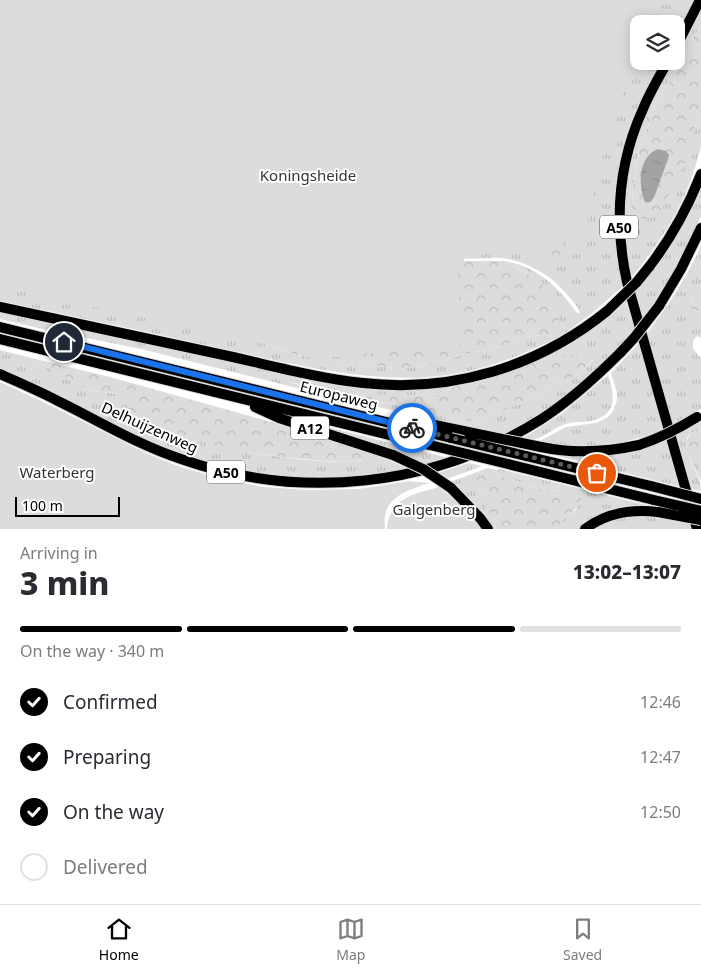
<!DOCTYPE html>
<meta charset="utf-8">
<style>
body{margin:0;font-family:"Noto Sans",sans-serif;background:#f2f2f3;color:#2b2b33;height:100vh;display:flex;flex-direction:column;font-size:19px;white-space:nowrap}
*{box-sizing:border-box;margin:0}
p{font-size:16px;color:#7c7c81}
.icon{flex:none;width:28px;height:28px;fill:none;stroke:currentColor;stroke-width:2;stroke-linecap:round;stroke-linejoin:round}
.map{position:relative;height:529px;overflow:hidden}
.side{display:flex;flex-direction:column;background:#fff;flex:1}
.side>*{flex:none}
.buttons{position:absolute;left:630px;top:15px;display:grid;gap:10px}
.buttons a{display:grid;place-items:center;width:55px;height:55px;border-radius:10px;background:#fff;box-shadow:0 2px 12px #0003;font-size:25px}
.scale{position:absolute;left:15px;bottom:12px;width:105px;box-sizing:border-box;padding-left:5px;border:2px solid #000;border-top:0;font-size:14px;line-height:18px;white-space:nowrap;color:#000;-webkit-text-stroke:4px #fff;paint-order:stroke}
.pin{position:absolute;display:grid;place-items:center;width:42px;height:42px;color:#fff;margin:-21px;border:2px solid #fff;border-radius:50%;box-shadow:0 1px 5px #0007}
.courier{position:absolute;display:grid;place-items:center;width:50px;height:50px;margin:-25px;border:4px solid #1a73e8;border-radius:50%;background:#fff;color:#222;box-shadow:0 1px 6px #0007}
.headline em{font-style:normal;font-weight:800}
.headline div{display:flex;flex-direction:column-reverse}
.headline{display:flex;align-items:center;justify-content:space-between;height:85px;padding:0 20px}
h1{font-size:32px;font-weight:800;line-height:38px}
.bar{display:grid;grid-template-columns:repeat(4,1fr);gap:8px 5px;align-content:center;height:60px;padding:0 20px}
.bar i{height:6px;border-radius:4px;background:#e1e1e2}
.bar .selected{background:#000}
.bar p{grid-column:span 4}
ol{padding:0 20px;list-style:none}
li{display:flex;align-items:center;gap:15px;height:55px}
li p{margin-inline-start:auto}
li .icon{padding:5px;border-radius:50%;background:#000;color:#fff;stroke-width:4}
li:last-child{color:#7c7c81}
li i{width:28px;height:28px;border:2px solid #e1e1e2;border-radius:50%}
.tab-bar{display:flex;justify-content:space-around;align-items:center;height:70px;border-top:1px solid #e1e1e2;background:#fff;font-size:14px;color:#7c7c81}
.tab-bar a{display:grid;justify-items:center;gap:2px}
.tab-bar .selected{color:#000}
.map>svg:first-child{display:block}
.grass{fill:url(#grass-tufts)}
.forest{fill:url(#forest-crowns)}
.park{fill:#dcdcdc}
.water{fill:url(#water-ripples)}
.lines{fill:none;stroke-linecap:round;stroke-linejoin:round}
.highway-casing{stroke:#dbdbdb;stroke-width:12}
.highway{stroke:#000;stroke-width:10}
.highway-bridge-casing{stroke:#dbdbdb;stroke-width:12;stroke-linecap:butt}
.highway-bridge{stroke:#000;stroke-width:10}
.done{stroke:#595959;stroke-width:5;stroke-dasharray:0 9}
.route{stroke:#1a73e8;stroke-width:6}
.labels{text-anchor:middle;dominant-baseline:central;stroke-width:4;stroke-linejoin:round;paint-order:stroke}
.shield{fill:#fff;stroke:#4c4c4c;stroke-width:1}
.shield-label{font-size:14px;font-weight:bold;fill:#000}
.park-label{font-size:15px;fill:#333;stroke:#fff}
.street-label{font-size:15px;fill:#000;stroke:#fff}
</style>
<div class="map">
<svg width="701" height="529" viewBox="0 0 701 529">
<defs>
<pattern id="grass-tufts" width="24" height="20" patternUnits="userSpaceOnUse" patternTransform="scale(1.25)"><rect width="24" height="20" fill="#dcdcdc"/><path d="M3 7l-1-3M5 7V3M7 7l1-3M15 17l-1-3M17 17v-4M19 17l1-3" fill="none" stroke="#bbb"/></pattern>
<pattern id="forest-crowns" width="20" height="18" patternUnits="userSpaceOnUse" patternTransform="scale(1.25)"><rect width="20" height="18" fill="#dcdcdc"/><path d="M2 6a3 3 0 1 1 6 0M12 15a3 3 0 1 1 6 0" fill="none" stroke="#bbb"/></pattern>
<pattern id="water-ripples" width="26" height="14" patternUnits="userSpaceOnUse" patternTransform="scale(1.25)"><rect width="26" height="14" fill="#a3a3a3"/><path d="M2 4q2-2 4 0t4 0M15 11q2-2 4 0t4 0" fill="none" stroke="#8b8b8b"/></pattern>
</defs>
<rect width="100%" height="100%" fill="#fff"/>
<!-- grass -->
<path class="grass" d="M651,0h45l-20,40v-16h-35z
M701,8v16l-46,82 -16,45 -6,35 -1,15 3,14 59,-86 7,-15c0,10 0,21 0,31 -1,7 -4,15 -6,22 -13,43 -37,79 -65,112l-4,-19 -3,-53 9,-55 15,-43 26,-48h3v-6z
M639,30v31h25l-45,110 -4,36v19l3,36 5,24 -28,25 -27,20 -15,-17 -4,-14 -17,-23 -27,-16c33,6 53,26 72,52h3c-2,-7 -10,-15 -16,-22 -15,-17 -40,-31 -64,-33 -13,-1 -27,2 -39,0v-8l98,-12z
M701,186v30l-12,30 -12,22 -20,32 -16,22 -8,-29c29,-32 52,-67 68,-107z
M701,246v38l-10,16 5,12h5v26l-3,-2 -2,1 -3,4v8l8,9v51l-29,17 -27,-90c22,-28 41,-58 56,-90z
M0,285l266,59 31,11 13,2h30l4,8c21,-5 41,5 61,3 21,-1 41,-9 60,-14 9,-2 18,-3 27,-5 20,-4 44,-22 63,-10 -27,13 -53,24 -82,31 -86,21 -173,-5 -258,-23 -71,-16 -143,-31 -215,-46z
M626,300l9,29c-39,44 -79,78 -131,106l-171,-38 -192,-48 -108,-22 -33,-8v-7l347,74c37,5 73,5 110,0l-17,7 -27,2h-32l-26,-2 -71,-12 81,19 27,4 54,12 20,5 10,1 61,-26 18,-12 16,-6 11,-7 11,-11 -6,-5h-38c28,-16 53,-34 77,-55z
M639,343l25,87c-44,16 -79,20 -126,12l28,-15 30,-4 12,-6 5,-6 4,-11v-7l-6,-20z
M0,350l28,7 63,34 29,3 3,3 4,8 14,13 41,17 70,18 44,6 36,3 28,-1 14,-7 35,15 -32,6 -48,3 -43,-1 -48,-6 -44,-12 -34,-13 -160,-77z
M608,375c7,21 10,41 -18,46 -9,2 -18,0 -27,4 -9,3 -21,13 -28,14 -3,1 -9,-1 -12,-1l38,-24z
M302,420c49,14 98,24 146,38l-25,7 -121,-43z
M701,420v9l-13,6c-6,26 13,34 13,56l-11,-2 -16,-54z
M666,438l15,49 -139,-35 21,1z
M469,463l13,3 -35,13 -9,-6z
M488,468l10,2 2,-1 146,36v3l-55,13 -11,8h-24l5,-8 16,-12 -15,-18 -20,-1 -47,-16 -11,1 -13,10 12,8 3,10v7l8,6 2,13h-3l-4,-6 -39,-41z
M646,516l45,8 2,5h-99c16,-10 33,-12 52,-13z"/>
<!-- forest -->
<path class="forest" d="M701,24v90l-7,15 -6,27 -26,53c-8,9 -17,14 -27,6l-3,-14 1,-15 6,-35 16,-45z
M559,238l8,12 -6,14 -8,2 -30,-22z
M457,260l8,1h40l27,16 10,8 6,9 5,20 15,17 -13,8c-19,-12 -43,6 -63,10 -9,2 -18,3 -27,5 -19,5 -39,13 -60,14 -20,2 -41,-8 -61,-3l-4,-8h-30l-13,-2 -30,-11z
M701,284v28c-21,0 -5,-20 0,-28z
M549,355h38l6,4 -11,12 -11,7 -16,6 -18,12 -61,26 -10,-1 -74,-17 -27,-4 -31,-7 -51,-13 2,-2h3l67,15 58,2 27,-2 17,-7 46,-12 22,-8z
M28,357l82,20 172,48 92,29 -3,4c-18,5 -38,4 -57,2 -57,-4 -120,-15 -171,-41 -5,-3 -14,-10 -17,-15 -3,-4 -3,-7 -6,-10l-29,-3z
M701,429v52l-14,-28v-12l2,-6z
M495,474l47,16 20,1 20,8v2c-7,11 -19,17 -26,28h-60l-2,-12 -8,-7v-7l-3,-10 -12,-8 -3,-3c8,-6 17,-8 27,-8z"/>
<!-- park -->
<path class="park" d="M0,0h658l-9,24h-10v24l-39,116 -16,76 -104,14 -14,-1 -3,11 -6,3 5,77 -139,14 -59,-14 -264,-57z
M0,382l56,26 92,46 30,12 43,13 43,8 43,3 51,-1 20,-3 31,-5 20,2c-17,6 -41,12 -44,33 -1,5 0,9 0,13h-385z
M439,487l18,14 25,28h-95c2,-31 27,-35 52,-42z"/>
<!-- water -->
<path class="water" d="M658,149l8,2 3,4 -1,4 -13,36c-3,5 -4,9 -10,7 -7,-18 -7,-45 13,-53z"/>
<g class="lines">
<!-- highway casing -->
<g class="highway-casing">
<path id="highway" d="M676,47l24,-47
M668,61c-9,16 -18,31 -25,48 -25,55 -29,114 -16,173l70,247
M649,267c23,-30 38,-57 52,-93
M659,306l22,-37 20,-41
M0,307c73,16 146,31 219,47 47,10 96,24 144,29 89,10 175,-16 244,-72
M0,327l451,111
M0,339l430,106
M0,374c20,9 39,17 58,27 41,20 80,44 123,58 120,42 252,28 359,-39 30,-19 56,-43 81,-68
M255,407l24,11 114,37
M400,420l20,2 48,10
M541,447c33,7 66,5 98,-2
M526,456l125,30
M508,464l146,36
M451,488l29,30 8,11
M585,529c21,-16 47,-20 73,-17"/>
</g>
<!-- highway -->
<use href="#highway" class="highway"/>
<!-- highway-bridge casing -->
<g class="highway-bridge-casing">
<path id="highway-bridge" d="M607,311l29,-28 13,-16
M621,352l13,-14 25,-32
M468,432l73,15
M451,438l75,18
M430,445l78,19
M639,445c21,-7 39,-16 58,-28
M393,455l30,14 28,19
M651,486l50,13
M654,500l47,11
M658,512l43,8"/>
</g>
<!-- highway-bridge -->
<use href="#highway-bridge" class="highway-bridge"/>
</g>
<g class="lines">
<!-- done -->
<path class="done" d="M412,428l185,45"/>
<!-- route -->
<path class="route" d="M64,342l348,86"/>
</g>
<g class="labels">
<!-- shield labels -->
<g class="shield">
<rect x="600" y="215.5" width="38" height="23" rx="4"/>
<rect x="291" y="416.5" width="38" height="23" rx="4"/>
<rect x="207" y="460.5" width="38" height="23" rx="4"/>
</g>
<g class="shield-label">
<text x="619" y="227">A50</text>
<text x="310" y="428">A12</text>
<text x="226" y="472">A50</text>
</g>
<!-- park labels -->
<g class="park-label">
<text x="308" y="175">Koningsheide</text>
<text x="57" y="472">Waterberg</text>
<text x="434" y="509">Galgenberg</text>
</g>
<!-- street labels -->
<g class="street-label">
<text transform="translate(339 395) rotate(14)">Europaweg</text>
<text transform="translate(150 427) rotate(24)">Delhuijzenweg</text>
</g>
</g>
</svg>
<div class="buttons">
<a><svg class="icon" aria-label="layers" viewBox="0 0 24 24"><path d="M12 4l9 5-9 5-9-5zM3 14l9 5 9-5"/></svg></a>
</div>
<div class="scale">100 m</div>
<div class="pin" style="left:597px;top:473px;background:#ea580c"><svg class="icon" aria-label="bag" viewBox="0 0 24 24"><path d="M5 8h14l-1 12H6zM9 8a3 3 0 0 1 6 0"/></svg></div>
<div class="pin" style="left:64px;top:342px;background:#1f2937"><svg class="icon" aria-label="home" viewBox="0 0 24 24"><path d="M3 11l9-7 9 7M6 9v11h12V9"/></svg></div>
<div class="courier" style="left:412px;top:428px"><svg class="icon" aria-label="bike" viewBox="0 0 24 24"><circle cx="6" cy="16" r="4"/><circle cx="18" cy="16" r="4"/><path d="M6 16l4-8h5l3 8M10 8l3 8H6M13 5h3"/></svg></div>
</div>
<section class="side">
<div class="headline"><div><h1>3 min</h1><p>Arriving in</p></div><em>13:02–13:07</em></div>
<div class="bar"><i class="selected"></i><i class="selected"></i><i class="selected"></i><i></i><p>On the way · 340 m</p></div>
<ol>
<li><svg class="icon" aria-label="check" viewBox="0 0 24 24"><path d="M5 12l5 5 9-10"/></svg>Confirmed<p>12:46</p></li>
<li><svg class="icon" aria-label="check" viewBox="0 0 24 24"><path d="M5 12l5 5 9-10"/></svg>Preparing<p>12:47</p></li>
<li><svg class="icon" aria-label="check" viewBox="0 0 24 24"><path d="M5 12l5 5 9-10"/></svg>On the way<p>12:50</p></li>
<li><i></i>Delivered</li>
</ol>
</section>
<nav class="tab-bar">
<a class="selected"><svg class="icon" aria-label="home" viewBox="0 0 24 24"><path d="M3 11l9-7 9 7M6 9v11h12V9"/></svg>Home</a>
<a><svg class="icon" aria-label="map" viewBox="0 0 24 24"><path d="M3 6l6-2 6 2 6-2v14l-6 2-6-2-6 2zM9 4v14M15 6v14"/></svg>Map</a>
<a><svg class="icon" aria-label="saved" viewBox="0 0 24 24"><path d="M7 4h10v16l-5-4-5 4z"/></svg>Saved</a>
</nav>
